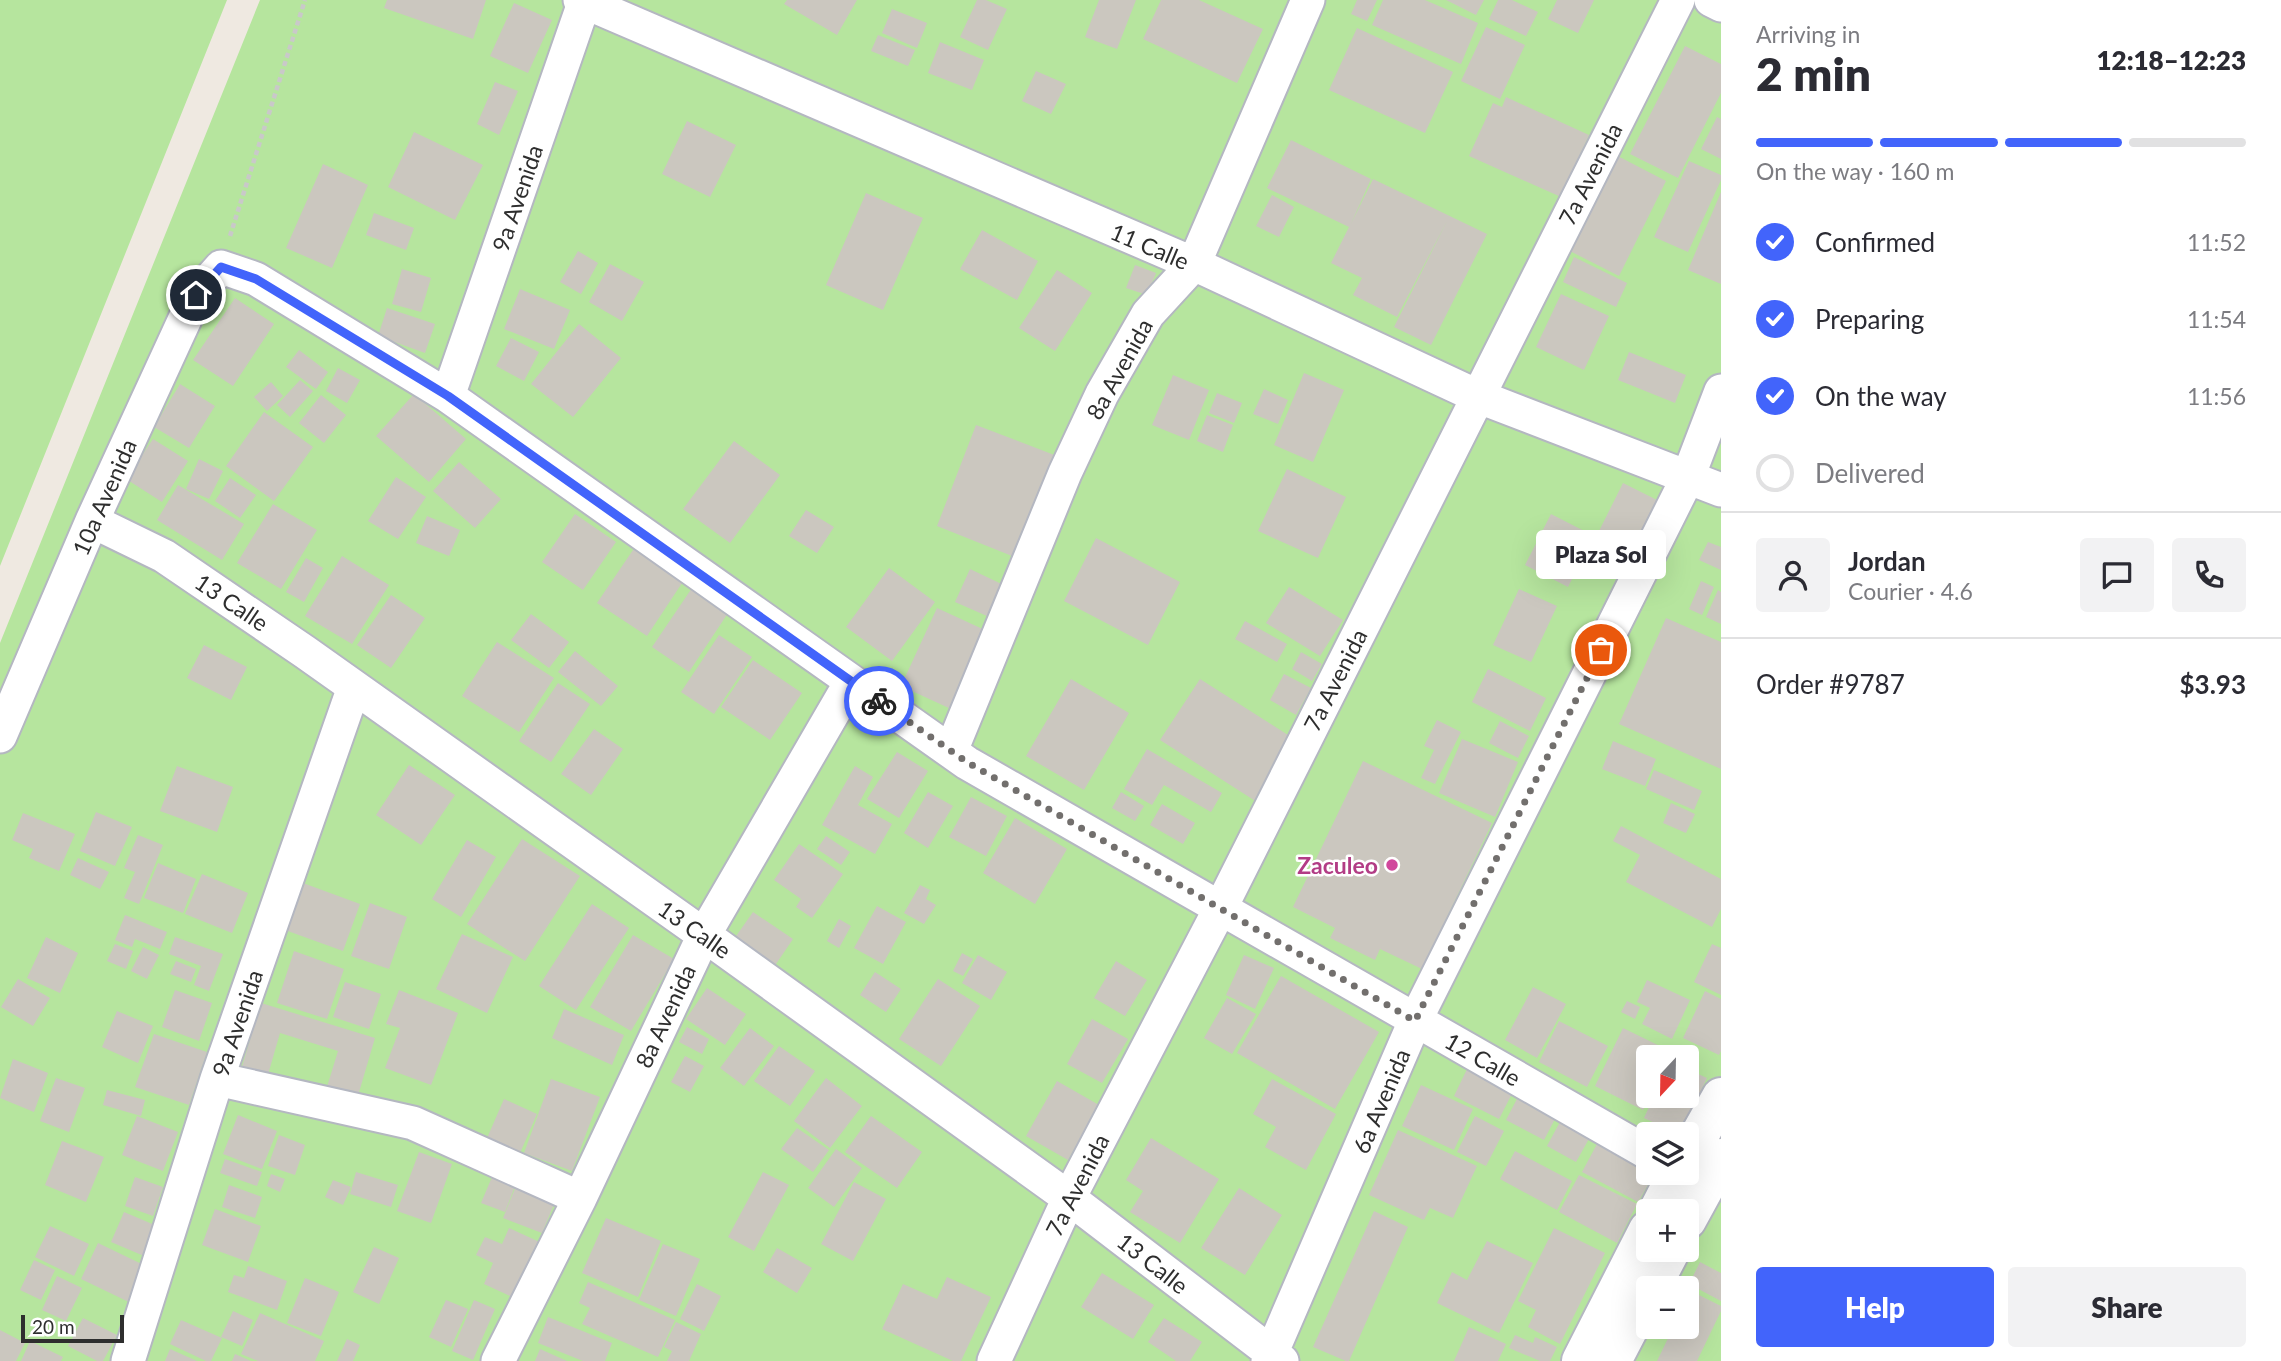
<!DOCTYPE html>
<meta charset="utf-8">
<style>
body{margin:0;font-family:Lato,sans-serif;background:#f2f2f3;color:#2b2b33;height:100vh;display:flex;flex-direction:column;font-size:26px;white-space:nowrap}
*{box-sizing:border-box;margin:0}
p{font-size:23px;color:#7c7c81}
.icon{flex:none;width:38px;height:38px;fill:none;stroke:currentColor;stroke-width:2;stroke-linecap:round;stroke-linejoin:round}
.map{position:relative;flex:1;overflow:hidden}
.drawer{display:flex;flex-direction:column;background:#fff;width:560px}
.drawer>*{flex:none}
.needle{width:46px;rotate:202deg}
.tools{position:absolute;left:1636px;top:1045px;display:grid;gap:14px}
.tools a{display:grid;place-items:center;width:63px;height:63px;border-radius:7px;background:#fff;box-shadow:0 7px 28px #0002;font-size:35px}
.scale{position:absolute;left:21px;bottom:18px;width:103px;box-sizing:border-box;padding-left:7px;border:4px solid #2e2e2e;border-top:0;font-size:19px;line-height:24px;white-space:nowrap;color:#2e2e2e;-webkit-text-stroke:5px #fff;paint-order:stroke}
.pin{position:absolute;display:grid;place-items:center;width:60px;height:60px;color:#fff;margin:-30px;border:4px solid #fff;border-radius:50%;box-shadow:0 2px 7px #0007}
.courier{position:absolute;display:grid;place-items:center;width:70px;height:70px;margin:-35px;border:5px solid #4264fb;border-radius:50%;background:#fff;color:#222;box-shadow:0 2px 9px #0007}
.bubble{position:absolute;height:49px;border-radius:7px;background:#fff;box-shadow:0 7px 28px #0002;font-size:23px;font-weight:800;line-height:49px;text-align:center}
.head em{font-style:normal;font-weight:800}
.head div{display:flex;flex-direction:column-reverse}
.head{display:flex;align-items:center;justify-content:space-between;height:119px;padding:0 35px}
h1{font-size:46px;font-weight:800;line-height:52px}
.bar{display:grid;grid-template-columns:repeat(4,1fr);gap:10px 7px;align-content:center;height:84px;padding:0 35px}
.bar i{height:9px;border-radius:5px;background:#e1e1e2}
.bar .selected{background:#4264fb}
.bar p{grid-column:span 4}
.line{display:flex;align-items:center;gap:18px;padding:0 35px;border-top:2px solid #e1e1e2}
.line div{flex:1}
.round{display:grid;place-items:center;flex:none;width:74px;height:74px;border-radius:7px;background:#f2f2f3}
ol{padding:0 35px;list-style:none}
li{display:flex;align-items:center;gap:21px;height:77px}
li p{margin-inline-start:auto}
li .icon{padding:7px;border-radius:50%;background:#4264fb;color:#fff;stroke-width:4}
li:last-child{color:#7c7c81}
li i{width:38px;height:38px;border:4px solid #e1e1e2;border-radius:50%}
.primary-button{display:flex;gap:14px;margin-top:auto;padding:14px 35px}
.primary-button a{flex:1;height:80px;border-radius:7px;background:#4264fb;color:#fff;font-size:28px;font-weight:800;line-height:80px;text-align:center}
.primary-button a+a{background:#f2f2f3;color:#2b2b33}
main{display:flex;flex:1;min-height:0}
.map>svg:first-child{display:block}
.green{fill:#b6e59e;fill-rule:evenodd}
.building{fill:#cbc7bf}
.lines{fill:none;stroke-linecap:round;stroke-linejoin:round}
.minor-casing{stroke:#b4b7c1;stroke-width:37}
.tertiary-casing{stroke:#b4b7c1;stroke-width:42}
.path{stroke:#c9c9c9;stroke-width:4.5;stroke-dasharray:5 3.5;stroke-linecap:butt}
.minor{stroke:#fff;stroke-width:33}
.tertiary{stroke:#fff;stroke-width:38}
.done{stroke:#726f6d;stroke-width:7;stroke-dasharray:0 12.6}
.route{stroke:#4264fb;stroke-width:9}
.hotel-dot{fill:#d1479c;stroke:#fff;stroke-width:2.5}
.labels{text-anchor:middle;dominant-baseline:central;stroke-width:5;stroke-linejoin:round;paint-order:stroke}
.street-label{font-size:23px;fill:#2e2e2e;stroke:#fff}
.hotel-label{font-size:23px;font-weight:bold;fill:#b23c85;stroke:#fff;text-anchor:end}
</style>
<main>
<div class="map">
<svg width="1721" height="1361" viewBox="0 0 1721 1361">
<rect width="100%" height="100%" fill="#efe9e1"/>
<!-- green -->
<path class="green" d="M0,0h227l-227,566z
M260,0h1461v1361h-1721v-718zM1648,1057h39v39h-39zM1648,1134h39v38h-39zM1648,1211h39v39h-39zM1648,1288h39v38h-39z"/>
<!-- building -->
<path class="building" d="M387,0h99l-13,39 -89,-31z
M787,0h70l-20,35 -53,-31z
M977,0h9l21,9 -19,41 -28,-13z
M1099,0h37l-19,49 -32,-12z
M1161,0h38l64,29 -26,54 -94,-44z
M1357,0h20l-10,21 -16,-7z
M1383,0h42l53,23 -17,41 -89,-39z
M1446,0h38l-8,15z
M1498,0h14l26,12 -12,24 -37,-17z
M1557,0h37l-16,33 -30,-14z
M514,3l38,17 -24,53 -38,-17z
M892,9l35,14 -10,25 -35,-15z
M1486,27l39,18 -25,54 -39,-18z
M1357,28l96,44 -28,61 -96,-43z
M878,35l37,15 -7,16 -37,-15z
M940,42l44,18 -12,30 -44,-17z
M1685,46l36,18v29l-43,85 -48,-24z
M1036,71l30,13 -15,30 -29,-13z
M495,82l23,9 -19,44 -22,-11z
M1506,97l83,38 -28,62 -92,-41 24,-53 9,4z
M1717,117l4,2v40l-20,-10z
M687,121l49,24 -26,52 -48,-23z
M414,132l69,33 -28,55 -67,-33z
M1291,140l80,39 -20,45 22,-45 114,55 -56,111 -37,-18 53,-106 -50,96 -44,-22 9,-17 -31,-15 18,-36 -82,-39z
M1610,152l56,29 -47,95 -57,-29z
M1689,161l32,14v5l-33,72 -34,-15z
M323,164l45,21 -36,83 -46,-20z
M1721,192v92l-33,-14z
M866,193l57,25 -40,92 -57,-25z
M1272,195l22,12 -15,30 -23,-11z
M374,213l40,15 -8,22 -40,-15z
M982,230l56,31 -21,39 -57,-31z
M578,251l20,12 -17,31 -21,-12z
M1574,257l53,26 -11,24 -53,-25z
M610,264l34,18 -22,39 -33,-19z
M1135,265l21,8 -9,22 -21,-7z
M402,269l29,9 -10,34 -29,-8z
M1057,270l35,23 -37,58 -36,-23z
M520,289l50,21 -16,39 -50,-20z
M1561,294l48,22 -25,54 -48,-23z
M235,298l39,26 -41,62 -40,-26z
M387,308l48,16 -10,29 -47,-17z
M579,324l42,34 -48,59 -42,-33z
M511,338l28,14 -15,29 -28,-15z
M299,350l29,22 -12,17 -30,-22z
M1629,352l57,23 -11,28 -57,-23z
M338,368l22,12 -13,23 -21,-12z
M1304,373l40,17 -31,72 -39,-17z
M1173,375l36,15 -20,50 -37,-15z
M300,380l13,11 -23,26 -13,-12z
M271,382l12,14 -16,15 -13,-14z
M180,384l35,22 -26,42 -35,-21z
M1264,389l24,11 -10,24 -25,-10z
M1217,393l25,10 -8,20 -25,-10z
M414,394l52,45 -37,43 -53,-46z
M321,395l25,20 -22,28 -25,-20z
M264,412l49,35 -39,54 -48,-35z
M1207,415l26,10 -10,27 -26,-11z
M976,425l81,31 -40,102 -80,-32z
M153,439l35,22 -26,41 -36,-23z
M734,441l46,34 -50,68 -47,-34z
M199,459l24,12 -14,28 -23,-10z
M459,462l42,37 -26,29 -42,-37z
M1287,469l59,28 -28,61 -60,-27z
M396,477l30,20 -28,42 -30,-18z
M230,478l26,17 -16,23 -25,-17z
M1623,483l34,17 -26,53 -34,-18z
M178,485l66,39 -22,36 -65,-40z
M273,504l44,26 -36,59 -44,-26z
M806,510l28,17 -17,26 -28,-17z
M575,514l41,28 -33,48 -41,-28z
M1551,514l43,22 -26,51 -43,-22z
M427,516l33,14 -11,26 -33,-13z
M1096,538l84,44 -32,63 -84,-44z
M1708,542l13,5v23l-22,-10z
M635,547l49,33 -37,56 -50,-33z
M342,556l47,29 -37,59 -47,-28z
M306,558l17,10 -19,34 -18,-10z
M889,568l46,34 -43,59 -46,-34z
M970,569l40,19 -14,32 -41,-18z
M1701,581l13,6 -12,28 -13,-6z
M1289,587l54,33 -23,36 -54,-33z
M692,588l36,25 -39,59 -37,-25z
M1519,589l38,17 -26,56 -38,-17z
M1718,590l3,2v32l-15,-7z
M391,595l34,23 -34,50 -34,-23z
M937,608l50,23 -36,78 -50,-23z
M531,614l38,28 -20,26 -38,-28z
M1666,618l55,24v127l-102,-45z
M1245,621l42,23 -10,18 -42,-23z
M719,635l33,22 -38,57 -33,-22z
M497,642l57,36 -35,54 -57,-36z
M204,645l43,22 -16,33 -44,-22z
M575,651l43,35 -17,20 -43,-34z
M1301,652l21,12 -10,17 -20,-12z
M753,660l49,33 -32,47 -49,-33z
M1488,669l58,29 -16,33 -58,-29z
M1284,674l27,14 -15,27 -26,-15z
M1071,679l58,34 -45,77 -58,-34z
M1200,679l99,63 -39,62 -100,-64z
M558,683l32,21 -39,58 -32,-21z
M1437,720l24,12 -26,52 -14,-6 13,-28 -10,-4z
M1500,721l29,15 -11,22 -29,-15z
M594,729l29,20 -32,46 -30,-21z
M1462,739l56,23 -23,55 -56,-24z
M1613,741l43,18 -11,27 -43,-17z
M1147,749l75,44 -11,19 -47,-27 -12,20 -28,-16z
M897,752l31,19 -29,47 -32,-19z
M1363,761l129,62 -70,146 -42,-20 -5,11 -45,-22 5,-10 -42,-21z
M409,765l46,30 -34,50 -45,-30z
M177,766l56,21 -16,45 -57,-21z
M855,766l18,11 -15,28 34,19 -17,30 -53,-29z
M1654,770l48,21 -8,19 -48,-21z
M928,792l25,14 -25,42 -24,-15z
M1121,792l23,14 -9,15 -23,-13z
M971,797l36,19 -21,40 -37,-19z
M1671,803l24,11 -9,19 -23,-10z
M1162,804l33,19 -12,21 -33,-19z
M96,812l36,15 -17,39 -35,-15z
M23,813l52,21 -16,37 -30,-13 4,-9 -21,-9z
M1015,818l52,31 -32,55 -52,-31z
M1621,826l100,53v30l-9,18 -86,-45 14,-27 -27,-14z
M138,835l25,10 -24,59 -15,-6 11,-26 -11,-4z
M826,836l24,16 -9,13 -24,-16z
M522,839l58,37 -55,85 -58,-37z
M467,840l29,17 -35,60 -29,-18z
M799,844l44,30 -31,44 -16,-11 5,-8 -27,-19z
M78,858l31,14 -9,17 -30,-14z
M158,863l38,16 -13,34 -39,-15z
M202,874l46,19 -16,40 -47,-19z
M303,883l57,21 -17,47 -58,-21z
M920,885l10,5 -4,9 10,6 -12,19 -20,-11z
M370,903l37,14 -18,52 -38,-13z
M592,904l37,24 -53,82 -37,-24z
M877,906l29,16 -23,42 -29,-16z
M753,912l40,27 -19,28 -40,-28z
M125,915l42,17 -7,17 -25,-10 -3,8 -17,-7z
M839,919l12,7 -12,22 -12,-7z
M462,934l51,23 -26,56 -51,-24z
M633,935l41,24 -43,72 -41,-24z
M46,937l32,16 -18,40 -33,-15z
M175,937l48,17 -14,37 -15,-6 7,-19 -32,-12z
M115,944l18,7 -7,18 -19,-8z
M1712,944l9,4v47l-27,-13z
M143,947l16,8 -12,24 -16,-8z
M294,951l50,18 -17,50 -50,-16z
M962,953l11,6 -10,17 -10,-5z
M978,955l29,17 -16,28 -29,-17z
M1244,955l30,13 -19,41 -29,-14z
M176,961l20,8 -5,13 -21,-8z
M1116,961l31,19 -22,36 -31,-18z
M875,972l26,17 -15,23 -26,-17z
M1281,976l98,56 -44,77 -98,-56z
M18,979l32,19 -17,28 -32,-19z
M938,979l42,27 -39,60 -42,-27z
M1647,980l43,20 -18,39 -30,-15 8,-16 -13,-6z
M345,982l36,12 -12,35 -36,-12z
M1533,987l33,17 -29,54 -32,-18z
M707,988l39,26 -21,31 -39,-26z
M175,990l37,13 -13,38 -37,-14z
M399,990l59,23 -27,72 -46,-17 15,-40 -14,-4z
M1705,991l16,8v52l-2,4 -36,-17z
M1227,998l29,16 -24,40 -28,-16z
M1627,1001l13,6 -5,12 -14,-7z
M261,1003l114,35 -18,61 -31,-9 12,-39 -58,-18 -13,45 -26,-8z
M564,1009l60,26 -12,30 -60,-27z
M117,1011l36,15 -15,37 -36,-16z
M1092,1019l36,20 -26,44 -35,-19z
M1559,1021l49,25 -21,41 -48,-25z
M687,1027l22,12 -7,15 -23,-12z
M750,1028l24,18 -30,40 -24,-18z
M1623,1028l49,24 -3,5h-21v39h2l-7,14 -48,-24z
M154,1034l53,18 -18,53 -54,-18z
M779,1046l36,25 -25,35 -36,-25z
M685,1056l19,10 -14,26 -19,-10z
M13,1059l35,14 -14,39 -34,-14z
M1469,1065l46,23 -16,31 -45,-23z
M1687,1069l20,9 -27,56h-2l-34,-16 10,-22h33z
M56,1078l29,10 -16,44 -29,-11z
M826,1078l36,28 -32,42 -36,-27z
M551,1079l49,18 -28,74 -48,-18z
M1272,1079l64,35 -30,56 -41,-23 11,-20 -23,-13z
M1057,1081l42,24 -31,55 -42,-24z
M1421,1085l52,24 -19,41 -52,-24z
M107,1090l38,10 -4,16 -38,-11z
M1519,1095l38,20 -13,25 -38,-20z
M504,1099l33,15 -20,46 -33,-15z
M238,1115l39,16 -15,38 -39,-15z
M137,1116l41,16 -15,39 -41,-16z
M871,1116l51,36 -25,36 -52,-36z
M1475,1116l29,15 -18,35 -29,-14z
M1561,1120l29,17 -14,25 -29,-16z
M797,1128l32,22 -16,22 -32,-23z
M1398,1130l79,36 -24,52 -23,-10 -6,12 -55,-25z
M279,1135l26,10 -10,30 -27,-9z
M1151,1138l68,41 -39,64 -50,-31 13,-21 -17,-11z
M62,1141l42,16 -18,45 -41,-17z
M1597,1144l57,30 -16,28 -56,-30z
M836,1149l26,19 -28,39 -26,-19z
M1515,1151l57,30 -15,29 -57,-31z
M419,1152l33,12 -21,59 -34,-12z
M225,1159l37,13 -5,14 -37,-13z
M356,1172l42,13 -7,22 -41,-13z
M763,1172l26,13 -35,66 -26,-14z
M271,1174l14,5 -5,13 -13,-6z
M1579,1175l58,29 -20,39 -58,-31z
M135,1177l28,10 -10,29 -28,-10z
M492,1177l23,9 -10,26 -24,-9z
M333,1180l18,7 -8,18 -18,-8z
M854,1182l32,17 -33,62 -32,-17z
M229,1185l33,12 -7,21 -33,-11z
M516,1186l39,16 -13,31 -39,-15z
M1239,1188l43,27 -37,60 -44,-27z
M215,1209l46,17 -13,36 -46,-17z
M1374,1211l34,16 -59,134h-3l-33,-14z
M124,1212l33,14 -13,30 -33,-14z
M606,1218l55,23 -23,56 -56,-24z
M50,1226l39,18 -15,32 -39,-19z
M509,1228l35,16 -25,56 -35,-16 9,-21 -17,-8 9,-18 17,7z
M1554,1228l51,25 -45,91 -32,-17 8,-17 -18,-9z
M1487,1241l46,22 -34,70 -62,-30 15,-31 15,8z
M98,1243l52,25 -17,36 -52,-25z
M663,1244l37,15 -24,57 -37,-16z
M374,1247l25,11 -20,46 -26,-12z
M777,1248l35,20 -15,25 -34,-21z
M34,1260l21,10 -14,30 -21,-10z
M1700,1262l21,11v28l-32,-17z
M248,1266l39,15 -10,29 -49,-18 6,-17 10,3z
M1102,1273l52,32 -21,34 -52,-32z
M57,1276l25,12 -16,33 -24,-11z
M947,1277l44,20 -30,64h-8l-71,-32 21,-45 34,15z
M305,1278l34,14 -18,44 -34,-13z
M588,1282l87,38 -17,37 -76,-33 8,-16 -11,-5z
M697,1284l24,12 -17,35 -24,-12z
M1691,1291l30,15v5l-24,50h-40l17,-35h13v-26z
M446,1300l22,9 -17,38 -22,-10z
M474,1300l21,9 -22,51 -21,-9z
M233,1311l20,9 -11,26 -21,-9z
M260,1313l64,28 -9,20h-57l-17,-7z
M548,1317l64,26 -7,18h-22l-45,-18z
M83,1318l34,17 -14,26h-6l-29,-15z
M1164,1318l38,24 -12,19h-14l-28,-19z
M181,1320l41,18 -11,23h-5l-36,-17z
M676,1322l25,12 -12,27h-22l5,-10 -8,-4z
M1469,1327l37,17 -8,17h-44z
M0,1330l25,13 -9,18h-16z
M1515,1335l18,8 2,-6 22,10 -7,14h-10l-31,-13z
M347,1339l13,6 -7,16h-16z
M30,1341l33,16 -2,4h-40z
M170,1349l27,12h-32z
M540,1349l27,12h-32z
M235,1354l16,7h-19z"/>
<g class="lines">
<!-- minor casing -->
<g class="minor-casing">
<path id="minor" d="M580,0l614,264 283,132 244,94
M1711,0l10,5
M448,396l137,-396
M92,521l72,35 141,96 399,283 365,263 213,163
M0,736l92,-215 104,-226 25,-28 35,12 192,117 519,367 681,390
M951,751l114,-278 37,-79 46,-80 46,-50 114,-264
M217,1079l196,44 167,75
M128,1361l89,-282 137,-392
M498,1361l82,-163 124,-263 147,-253
M994,1361l75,-163 151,-289 458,-909
M1268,1361l147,-340 273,-544 33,-86"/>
</g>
<!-- tertiary casing -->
<g class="tertiary-casing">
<path id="tertiary" d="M1687,1157l34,-60
M1658,1211l20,-39
M1687,1220l34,-62
M1651,1288l20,-38
M1581,1361l67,-131
M1612,1361l36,-69"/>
</g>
<!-- path -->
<path class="path" d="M230,236l75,-236"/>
<!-- minor -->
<use href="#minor" class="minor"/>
<!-- tertiary -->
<use href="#tertiary" class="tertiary"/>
</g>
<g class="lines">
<!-- done -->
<path class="done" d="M879,701l88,61 448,259 186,-371"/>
<!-- route -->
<path class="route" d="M196,295l25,-28 35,12 192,117 431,305"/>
</g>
<!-- markers -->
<circle class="hotel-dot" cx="1392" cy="865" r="7"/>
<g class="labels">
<!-- street labels -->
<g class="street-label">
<text transform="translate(1590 174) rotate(-63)">7a Avenida</text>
<text transform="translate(517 198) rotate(-71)">9a Avenida</text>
<text transform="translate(1150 246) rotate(23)">11 Calle</text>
<text transform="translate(1119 369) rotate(-61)">8a Avenida</text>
<text transform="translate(104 497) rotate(-66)">10a Avenida</text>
<text transform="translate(232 602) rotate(34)">13 Calle</text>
<text transform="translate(1335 680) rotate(-63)">7a Avenida</text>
<text transform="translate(695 929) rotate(35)">13 Calle</text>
<text transform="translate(665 1016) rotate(-65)">8a Avenida</text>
<text transform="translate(237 1023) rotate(-71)">9a Avenida</text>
<text transform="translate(1483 1059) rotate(30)">12 Calle</text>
<text transform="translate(1381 1101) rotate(-67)">6a Avenida</text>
<text transform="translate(1077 1185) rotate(-63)">7a Avenida</text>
<text transform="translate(1153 1263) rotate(38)">13 Calle</text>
</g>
<!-- hotel labels -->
<g class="hotel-label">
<text x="1378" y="865">Zaculeo</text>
</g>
</g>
</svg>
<div class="tools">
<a><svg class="needle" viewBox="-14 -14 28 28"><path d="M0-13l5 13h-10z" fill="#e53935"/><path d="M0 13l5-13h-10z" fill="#7c7c81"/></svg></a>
<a><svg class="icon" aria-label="layers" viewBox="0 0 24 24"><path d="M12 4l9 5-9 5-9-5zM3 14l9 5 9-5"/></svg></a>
<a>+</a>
<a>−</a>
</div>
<div class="scale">20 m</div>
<div class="pin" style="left:1601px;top:650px;background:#ea580c"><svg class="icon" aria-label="bag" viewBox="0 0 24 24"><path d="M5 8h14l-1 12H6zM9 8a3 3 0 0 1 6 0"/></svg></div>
<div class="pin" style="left:196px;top:295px;background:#1f2937"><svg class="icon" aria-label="home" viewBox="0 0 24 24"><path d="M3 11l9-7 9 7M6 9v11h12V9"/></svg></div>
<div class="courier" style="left:879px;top:701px"><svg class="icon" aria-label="bike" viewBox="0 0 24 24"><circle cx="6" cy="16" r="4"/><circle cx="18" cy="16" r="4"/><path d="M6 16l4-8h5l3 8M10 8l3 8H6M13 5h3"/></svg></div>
<div class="bubble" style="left:1536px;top:530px;width:130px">Plaza Sol</div>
</div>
<section class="drawer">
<div class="head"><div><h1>2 min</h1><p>Arriving in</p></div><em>12:18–12:23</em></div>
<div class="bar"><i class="selected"></i><i class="selected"></i><i class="selected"></i><i></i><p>On the way · 160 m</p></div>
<ol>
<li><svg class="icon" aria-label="check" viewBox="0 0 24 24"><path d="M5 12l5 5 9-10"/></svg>Confirmed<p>11:52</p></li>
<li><svg class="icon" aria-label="check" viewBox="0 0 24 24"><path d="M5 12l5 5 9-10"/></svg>Preparing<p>11:54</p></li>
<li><svg class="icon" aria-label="check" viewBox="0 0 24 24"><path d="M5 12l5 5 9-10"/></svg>On the way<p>11:56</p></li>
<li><i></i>Delivered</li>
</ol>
<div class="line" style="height:126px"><a class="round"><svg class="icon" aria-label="person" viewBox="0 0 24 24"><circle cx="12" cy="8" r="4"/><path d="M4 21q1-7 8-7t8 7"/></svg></a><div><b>Jordan</b><p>Courier · 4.6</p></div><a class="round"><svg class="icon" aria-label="chat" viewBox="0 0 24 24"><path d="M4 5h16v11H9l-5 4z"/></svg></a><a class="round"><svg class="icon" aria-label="phone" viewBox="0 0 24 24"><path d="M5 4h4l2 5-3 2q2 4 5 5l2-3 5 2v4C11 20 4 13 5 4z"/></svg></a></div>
<div class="line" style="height:91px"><div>Order #9787</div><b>$3.93</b></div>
<div class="primary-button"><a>Help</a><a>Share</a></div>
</section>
</main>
